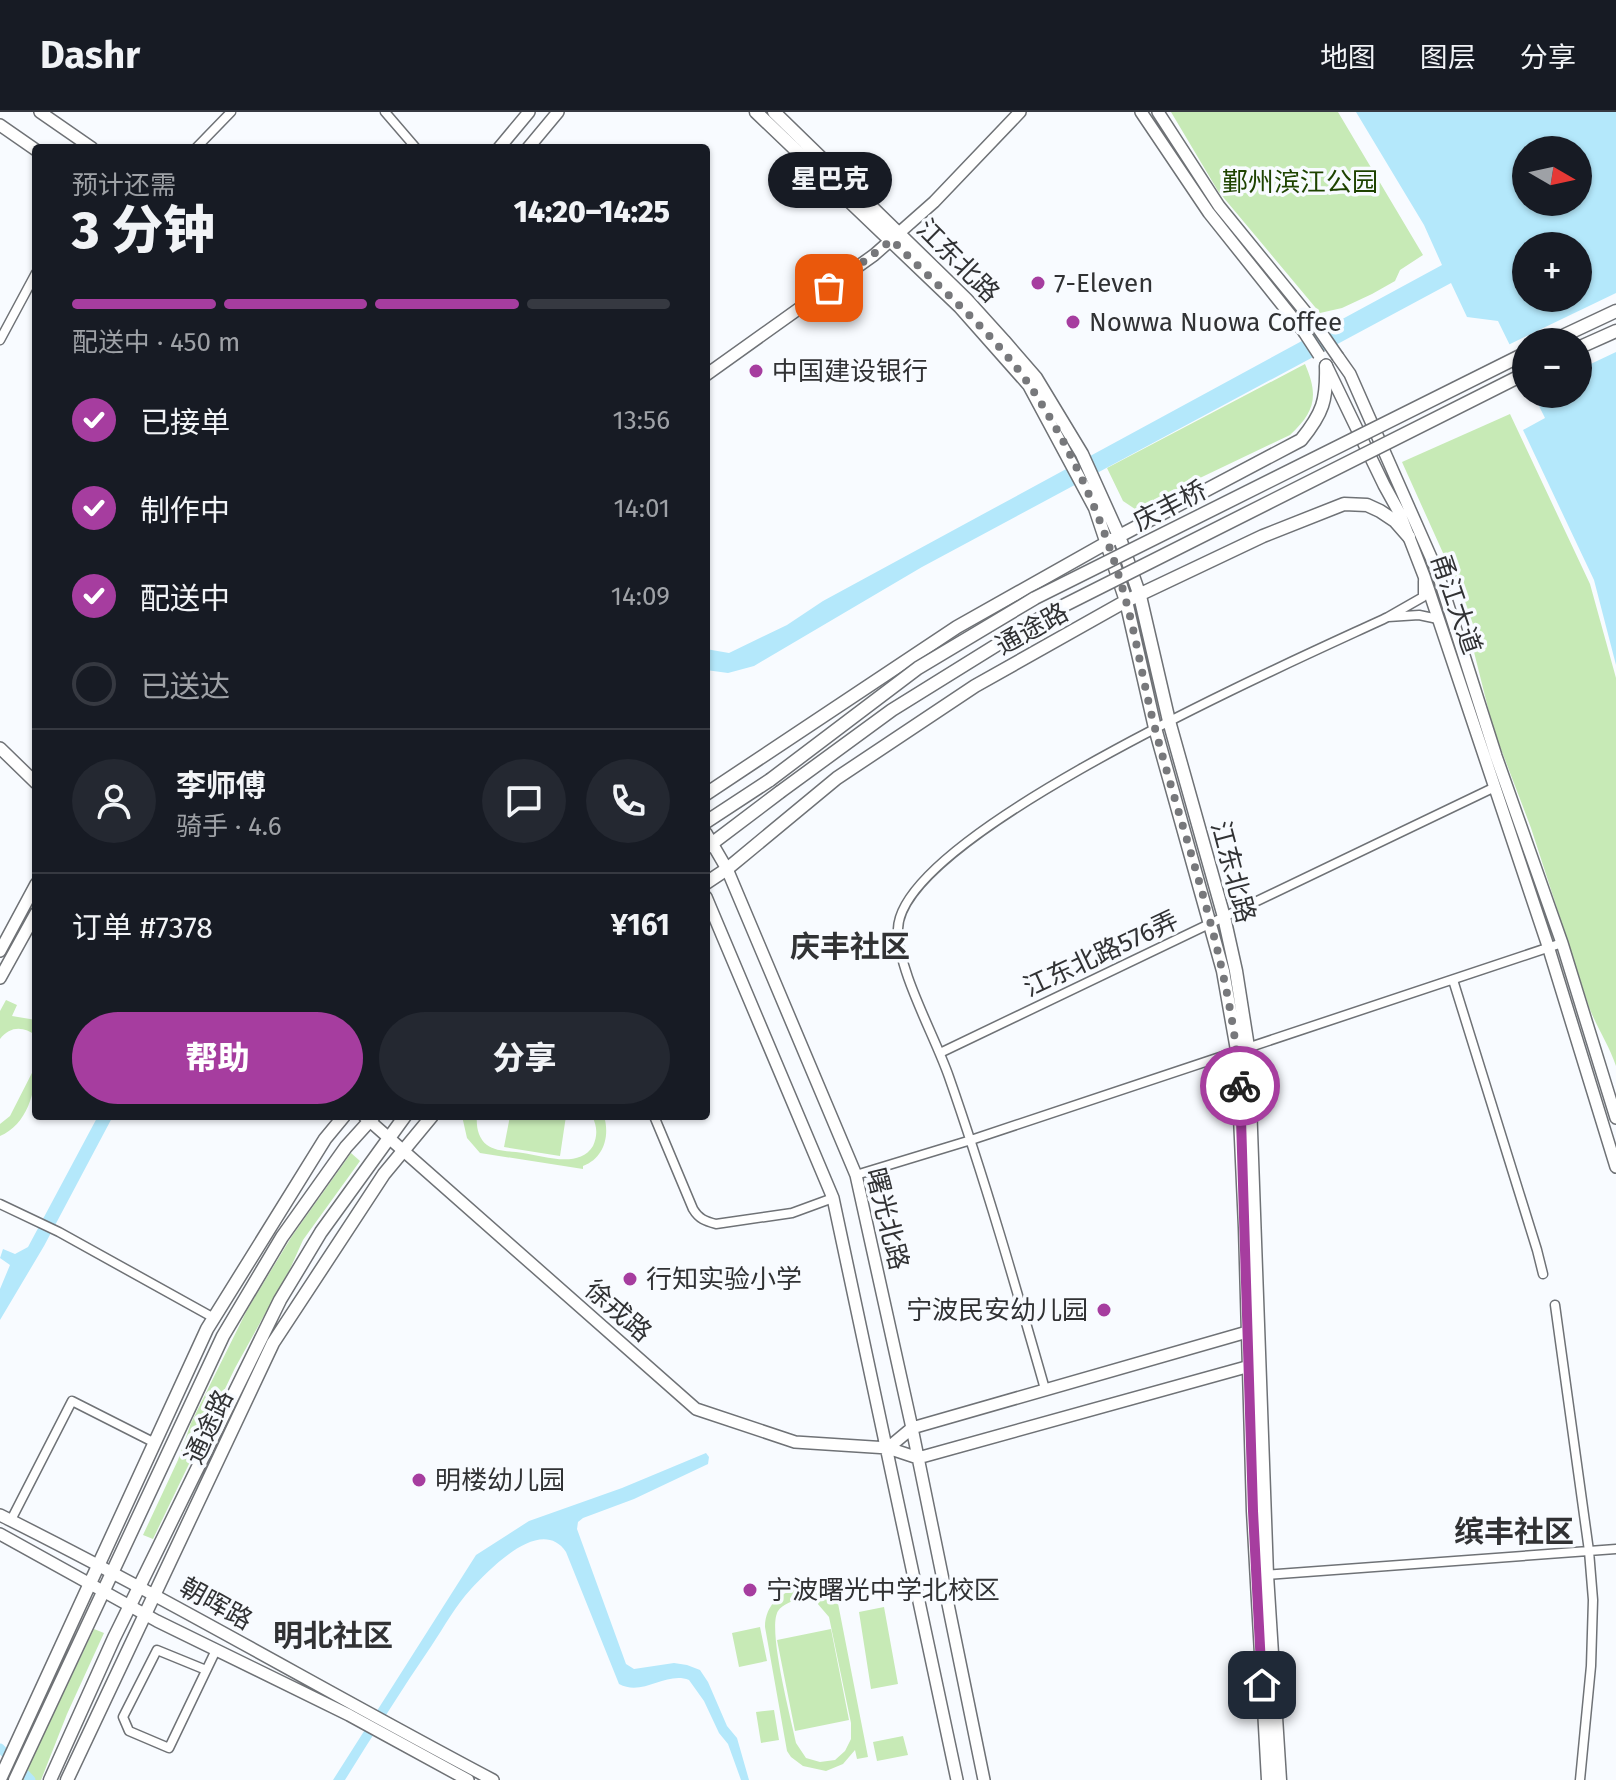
<!DOCTYPE html>
<html lang="zh">
<meta charset="utf-8">
<style>
body{margin:0;font-family:"Fira Sans","Noto Sans SC",sans-serif;background:#242831;color:#f1f3f6;height:100vh;display:flex;flex-direction:column;font-size:30px;white-space:nowrap}
*{box-sizing:border-box;margin:0}
p{font-size:26px;color:#9ea1a6}
.icon{flex:none;width:44px;height:44px;fill:none;stroke:currentColor;stroke-width:2;stroke-linecap:round;stroke-linejoin:round}
.map{position:relative;flex:1;overflow:hidden}
.panel{position:absolute;left:32px;top:32px;width:678px;height:976px;display:flex;flex-direction:column;background:#171b24;border-radius:8px;box-shadow:0 2px 6px #0004}
.panel>*{flex:none}
.needle{width:52px;rotate:99deg}
.buttons{position:absolute;left:1512px;top:24px;display:grid;gap:16px}
.buttons a{display:grid;place-items:center;width:80px;height:80px;border-radius:50%;background:#171b24;box-shadow:0 2px 6px #0004;font-size:40px}
.pin{position:absolute;display:grid;place-items:center;width:68px;height:68px;color:#fff;margin:-34px;border-radius:16px;box-shadow:0 4px 12px #0006}
.courier{position:absolute;display:grid;place-items:center;width:80px;height:80px;margin:-40px;border:6px solid #a63d9f;border-radius:50%;background:#fff;color:#222;box-shadow:0 2px 10px #0007}
.bubble{position:absolute;height:56px;border-radius:28px;background:#171b24;box-shadow:0 2px 6px #0004;font-size:26px;font-weight:800;line-height:56px;text-align:center}
.headline em{font-style:normal;font-weight:800}
.headline div{display:flex;flex-direction:column-reverse}
.headline{display:flex;align-items:center;justify-content:space-between;height:136px;padding:0 40px}
h1{font-size:52px;font-weight:800;line-height:60px}
.bar{display:grid;grid-template-columns:repeat(4,1fr);gap:12px 8px;align-content:center;height:96px;padding:0 40px}
.bar i{height:10px;border-radius:6px;background:#363941}
.bar .current{background:#a63d9f}
.bar p{grid-column:span 4}
.line{display:flex;align-items:center;gap:20px;padding:0 40px;border-top:2px solid #363941}
.line div{flex:1}
.round{display:grid;place-items:center;flex:none;width:84px;height:84px;border-radius:42px;background:#242831}
ol{padding:0 40px;list-style:none}
li{display:flex;align-items:center;gap:24px;height:88px}
li p{margin-inline-start:auto}
li .icon{padding:8px;border-radius:50%;background:#a63d9f;color:#fff;stroke-width:4}
li:last-child{color:#9ea1a6}
li i{width:44px;height:44px;border:4px solid #363941;border-radius:50%}
.cta{display:flex;gap:16px;margin-top:auto;padding:16px 40px}
.cta a{flex:1;height:92px;border-radius:48px;background:#a63d9f;color:#fff;font-size:32px;font-weight:800;line-height:92px;text-align:center}
.cta a+a{background:#242831;color:#f1f3f6}
header{display:flex;align-items:center;gap:48px;box-sizing:border-box;height:112px;padding:0 40px;background:#171b24;border-bottom:2px solid #363941}
header strong{font-size:38px}
nav{display:flex;gap:44px;margin-inline-start:auto;font-size:28px}
.map>svg:first-child{display:block}
.green{fill:#c7eab6;fill-rule:evenodd}
.water{fill:#b4e8fb;fill-rule:evenodd}
.pier{fill:#f8fbff}
.lines{fill:none;stroke-linecap:round;stroke-linejoin:round}
.canal{stroke:#b4e8fb;stroke-width:9}
.street-casing{stroke:#6f7276;stroke-width:11}
.secondary-casing{stroke:#6f7276;stroke-width:14}
.primary-casing{stroke:#6f7276;stroke-width:15}
.street{stroke:#fff;stroke-width:8}
.secondary{stroke:#fff;stroke-width:11}
.primary{stroke:#fff;stroke-width:12}
.secondary-bridge-casing{stroke:#6f7276;stroke-width:14;stroke-linecap:butt}
.primary-bridge-casing{stroke:#6f7276;stroke-width:15;stroke-linecap:butt}
.secondary-bridge{stroke:#fff;stroke-width:11}
.primary-bridge{stroke:#fff;stroke-width:12}
.done{stroke:#77787b;stroke-width:8;stroke-dasharray:0 14.4}
.route{stroke:#a63d9f;stroke-width:10}
.poi-dot{fill:#a63d9f;stroke:#f8fbff;stroke-width:3}
.labels{text-anchor:middle;dominant-baseline:central;stroke-width:7;stroke-linejoin:round;paint-order:stroke}
.park-label{font-size:26px;fill:#1e4300;stroke:#f8fbff}
.street-label{font-size:26px;fill:#313234;stroke:#f8fbff}
.poi-label{font-size:26px;fill:#313234;stroke:#f8fbff;text-anchor:start}
.quarter-label{font-size:30px;font-weight:bold;fill:#313234;stroke:#f8fbff}
</style>
<header>
<strong>Dashr</strong>
<nav><a>地图</a><a>图层</a><a>分享</a></nav>
</header>
<div class="map">
<svg width="1616" height="1668" viewBox="0 0 1616 1668">
<rect width="100%" height="100%" fill="#f8fbff"/>
<!-- green -->
<path class="green" d="M1171,0h167l85,143 -23,15 -5,11 -23,13 -30,14 -22,5 -102,-122z
M1305,252c14,32 10,48 -15,71l-155,74 -12,-8 -16,-33z
M1510,302l80,170 26,94v388c-7,-21 -19,-38 -27,-59l-58,-179 -38,-100 -36,-144 -55,-122z
M6,888l11,5 -5,11 24,4v16c-12,-10 -26,-10 -36,3v-28z
M36,953c0,26 -9,60 -36,71v-12l10,-8z
M462,1004h15c-1,10 1,22 10,29 9,7 25,6 36,8 21,3 56,16 70,-7 5,-11 4,-20 -1,-30h12c6,20 0,42 -21,50v3l-103,-16 -13,-15z
M510,1004h56l-6,40 -56,-9z
M351,1041l9,8 -57,79 -13,29 -55,99 -82,171 -10,-4 35,-75 13,-37 56,-113 45,-74z
M805,1476l18,6 1,-4 11,-2 33,169 -11,2 -2,-9 -12,14 -17,7 -23,-5 -12,-9 -4,-6 -22,-124c0,-23 18,-38 40,-39zM800,1487l17,4 12,14 22,106v16l-6,12 -10,9 -15,2 -14,-4 -10,-15c-5,-25 -29,-114 -18,-132 5,-7 14,-10 22,-12z
M884,1495l14,77 -27,5 -12,-77z
M760,1515l7,34 -28,6 -7,-34z
M94,1517l10,4 -37,81 -26,66h-19z
M831,1517l18,91 -54,11 -18,-91z
M774,1598l5,30 -18,3 -5,-31z
M903,1624l5,19 -31,6 -4,-19z"/>
<!-- water -->
<path class="water" d="M1356,0h260v553l-22,-85 -71,-150 22,-12 -12,-24h45v-52h-52v36l-28,-57 -31,-4 -16,-34 -529,284 -168,99 -26,7 -22,-3v-21l23,4 58,-28 36,-24 619,-336 -18,-40zM1526,38h52v52h-52zM1526,134h52v52h-52z
M98,1004h15l-69,130 -44,74v-31l10,-24 -10,-7 3,-9 12,5 13,-7z
M706,1341l3,4 -1,7 -74,35 -51,19 -5,4 -1,7 49,135 8,5 40,-6 13,2 13,5 8,12 19,44 10,12 12,42h-8l-13,-36 -9,-11 -15,-32 -15,-21c-23,-9 -46,17 -70,4l-53,-132c-25,-37 -76,17 -95,37 -15,16 -27,38 -39,56 -30,44 -59,90 -87,135h-12l143,-225 53,-34 93,-33z"/>
<!-- pier -->
<path class="pier" d="M1616,181v59l-38,18v-28h-52v40l-3,-2 -17,-34z"/>
<g class="lines">
<!-- canal -->
<path class="canal" d="M0,1636l31,32"/>
<!-- street casing -->
<g class="street-casing">
<path id="street" d="M385,0l31,36
M196,36l35,-36
M0,228l36,-67
M1423,469v16l-35,20 31,-2 19,4
M1453,868l84,270 6,24
M940,941l555,-266
M654,1004l39,93c6,10 12,12 23,15l76,-11 41,-15
M856,1063l115,-35 591,-197
M0,1092l59,28 155,86
M1555,1193l34,246 4,49 -2,66 -11,114
M1045,1277c-30,-105 -60,-209 -96,-312 -14,-41 -52,-107 -51,-148 2,-97 403,-271 490,-312
M11,1408l61,-119 83,42
M1265,1463l351,-26
M206,1558l-49,-20 -34,67 6,14 40,17 47,-98"/>
</g>
<!-- secondary casing -->
<g class="secondary-casing">
<path id="secondary" d="M40,0l52,36
M1141,0l68,101 95,119
M1158,0l61,94 97,119
M0,13l36,25
M499,36l30,-36
M528,36l30,-36
M1338,245l12,17 87,197 59,185 66,187 54,175
M1326,253l58,120 16,29 24,62 124,370 68,221
M706,263l168,-120 60,-53 86,-90
M0,636l36,35
M706,721l21,36 129,306 56,253 72,352
M706,785l127,301 124,582
M0,839l36,-67
M0,866l36,-65
M364,1004l332,293 99,33 93,6 30,10 339,-94
M888,1336l24,-20 342,-98
M0,1403c167,83 328,178 493,265
M0,1422l157,87 192,94 119,65"/>
</g>
<!-- primary casing -->
<g class="primary-casing">
<path id="primary" d="M756,0l204,195 69,78 66,123 31,93 29,127 68,243 14,79 8,178 8,283 15,269
M774,0l192,187 38,42 32,37 46,76 37,82 21,60 29,125 55,196 12,54 12,76 19,528 13,205
M1550,230l66,-31
M1578,236l38,-17
M706,682l251,-167 151,-85 193,-102c22,-27 26,-40 25,-74
M706,710l64,-42
M706,736l74,-56
M706,771l21,-14 110,-91 138,-92 151,-85 137,-65 81,-32 23,1 13,6 15,10 14,16
M0,1667l207,-450 118,-190 19,-23
M15,1668l208,-444 59,-99 64,-90 28,-31
M50,1668l64,-142 166,-338 41,-68 84,-116
M67,1668l206,-437 111,-169 48,-58"/>
</g>
<!-- street -->
<use href="#street" class="street"/>
<!-- secondary -->
<use href="#secondary" class="secondary"/>
<!-- primary -->
<use href="#primary" class="primary"/>
<!-- secondary-bridge casing -->
<g class="secondary-bridge-casing">
<path id="secondary-bridge" d="M1316,213l22,32
M1304,220l15,23"/>
</g>
<!-- primary-bridge casing -->
<g class="primary-bridge-casing">
<path id="primary-bridge" d="M770,668l148,-112 117,-70 491,-245
M780,680l112,-82 153,-95 481,-242"/>
</g>
<!-- secondary-bridge -->
<use href="#secondary-bridge" class="secondary-bridge"/>
<!-- primary-bridge -->
<use href="#primary-bridge" class="primary-bridge"/>
</g>
<g class="lines">
<!-- done -->
<path class="done" d="M829,176l63,-48c45,46 102,93 138,146 43,64 76,140 96,215 12,43 18,88 30,131 31,117 75,232 84,354"/>
<!-- route -->
<path class="route" d="M1240,974l13,425 9,174"/>
</g>
<!-- markers -->
<g class="poi-dot">
<circle cx="1038" cy="171" r="8"/>
<circle cx="1073" cy="210" r="8"/>
<circle cx="756" cy="259" r="8"/>
<circle cx="630" cy="1167" r="8"/>
<circle cx="1104" cy="1198" r="8"/>
<circle cx="419" cy="1368" r="8"/>
<circle cx="750" cy="1478" r="8"/>
</g>
<g class="labels">
<!-- park labels -->
<g class="park-label">
<text x="1300" y="70">鄞州滨江公园</text>
</g>
<!-- street labels -->
<g class="street-label">
<text transform="translate(958 149) rotate(45)">江东北路</text>
<text transform="translate(1170 394) rotate(-27)">庆丰桥</text>
<text transform="translate(1456 492) rotate(71)">甬江大道</text>
<text transform="translate(1032 517) rotate(-29)">通途路</text>
<text transform="translate(1233 760) rotate(75)">江东北路</text>
<text transform="translate(1101 842) rotate(-25)">江东北路576弄</text>
<text transform="translate(887 1107) rotate(76)">曙光北路</text>
<text transform="translate(618 1199) rotate(41)">徐戎路</text>
<text transform="translate(209 1315) rotate(-65)">通途路</text>
<text transform="translate(216 1492) rotate(29)">朝晖路</text>
</g>
<!-- poi labels -->
<g class="poi-label">
<text x="1054" y="171">7-Eleven</text>
<text x="1089" y="210">Nowwa Nuowa Coffee</text>
<text x="772" y="259">中国建设银行</text>
<text x="646" y="1167">行知实验小学</text>
<text x="1088" y="1198" text-anchor="end">宁波民安幼儿园</text>
<text x="435" y="1368">明楼幼儿园</text>
<text x="766" y="1478">宁波曙光中学北校区</text>
</g>
<!-- quarter labels -->
<g class="quarter-label">
<text x="850" y="835">庆丰社区</text>
<text x="1514" y="1420">缤丰社区</text>
<text x="333" y="1524">明北社区</text>
</g>
</g>
</svg>
<div class="buttons">
<a><svg class="needle" viewBox="-14 -14 28 28"><path d="M0-13l5 13h-10z" fill="#e53935"/><path d="M0 13l5-13h-10z" fill="#9ea1a6"/></svg></a>
<a>+</a>
<a>−</a>
</div>
<div class="pin" style="left:829px;top:176px;background:#ea580c"><svg class="icon" aria-label="bag" viewBox="0 0 24 24"><path d="M5 8h14l-1 12H6zM9 8a3 3 0 0 1 6 0"/></svg></div>
<div class="pin" style="left:1262px;top:1573px;background:#1f2937"><svg class="icon" aria-label="home" viewBox="0 0 24 24"><path d="M3 11l9-7 9 7M6 9v11h12V9"/></svg></div>
<div class="courier" style="left:1240px;top:974px"><svg class="icon" aria-label="bike" viewBox="0 0 24 24"><circle cx="6" cy="16" r="4"/><circle cx="18" cy="16" r="4"/><path d="M6 16l4-8h5l3 8M10 8l3 8H6M13 5h3"/></svg></div>
<div class="bubble" style="left:768px;top:40px;width:124px">星巴克</div>
<section class="panel">
<div class="headline"><div><h1>3 分钟</h1><p>预计还需</p></div><em>14:20–14:25</em></div>
<div class="bar"><i class="current"></i><i class="current"></i><i class="current"></i><i></i><p>配送中 · 450 m</p></div>
<ol>
<li><svg class="icon" aria-label="check" viewBox="0 0 24 24"><path d="M5 12l5 5 9-10"/></svg>已接单<p>13:56</p></li>
<li><svg class="icon" aria-label="check" viewBox="0 0 24 24"><path d="M5 12l5 5 9-10"/></svg>制作中<p>14:01</p></li>
<li><svg class="icon" aria-label="check" viewBox="0 0 24 24"><path d="M5 12l5 5 9-10"/></svg>配送中<p>14:09</p></li>
<li><i></i>已送达</li>
</ol>
<div class="line" style="height:144px"><a class="round"><svg class="icon" aria-label="person" viewBox="0 0 24 24"><circle cx="12" cy="8" r="4"/><path d="M4 21q1-7 8-7t8 7"/></svg></a><div><b>李师傅</b><p>骑手 · 4.6</p></div><a class="round"><svg class="icon" aria-label="chat" viewBox="0 0 24 24"><path d="M4 5h16v11H9l-5 4z"/></svg></a><a class="round"><svg class="icon" aria-label="phone" viewBox="0 0 24 24"><path d="M5 4h4l2 5-3 2q2 4 5 5l2-3 5 2v4C11 20 4 13 5 4z"/></svg></a></div>
<div class="line" style="height:104px"><div>订单 #7378</div><b>¥161</b></div>
<div class="cta"><a>帮助</a><a>分享</a></div>
</section>
</div>
